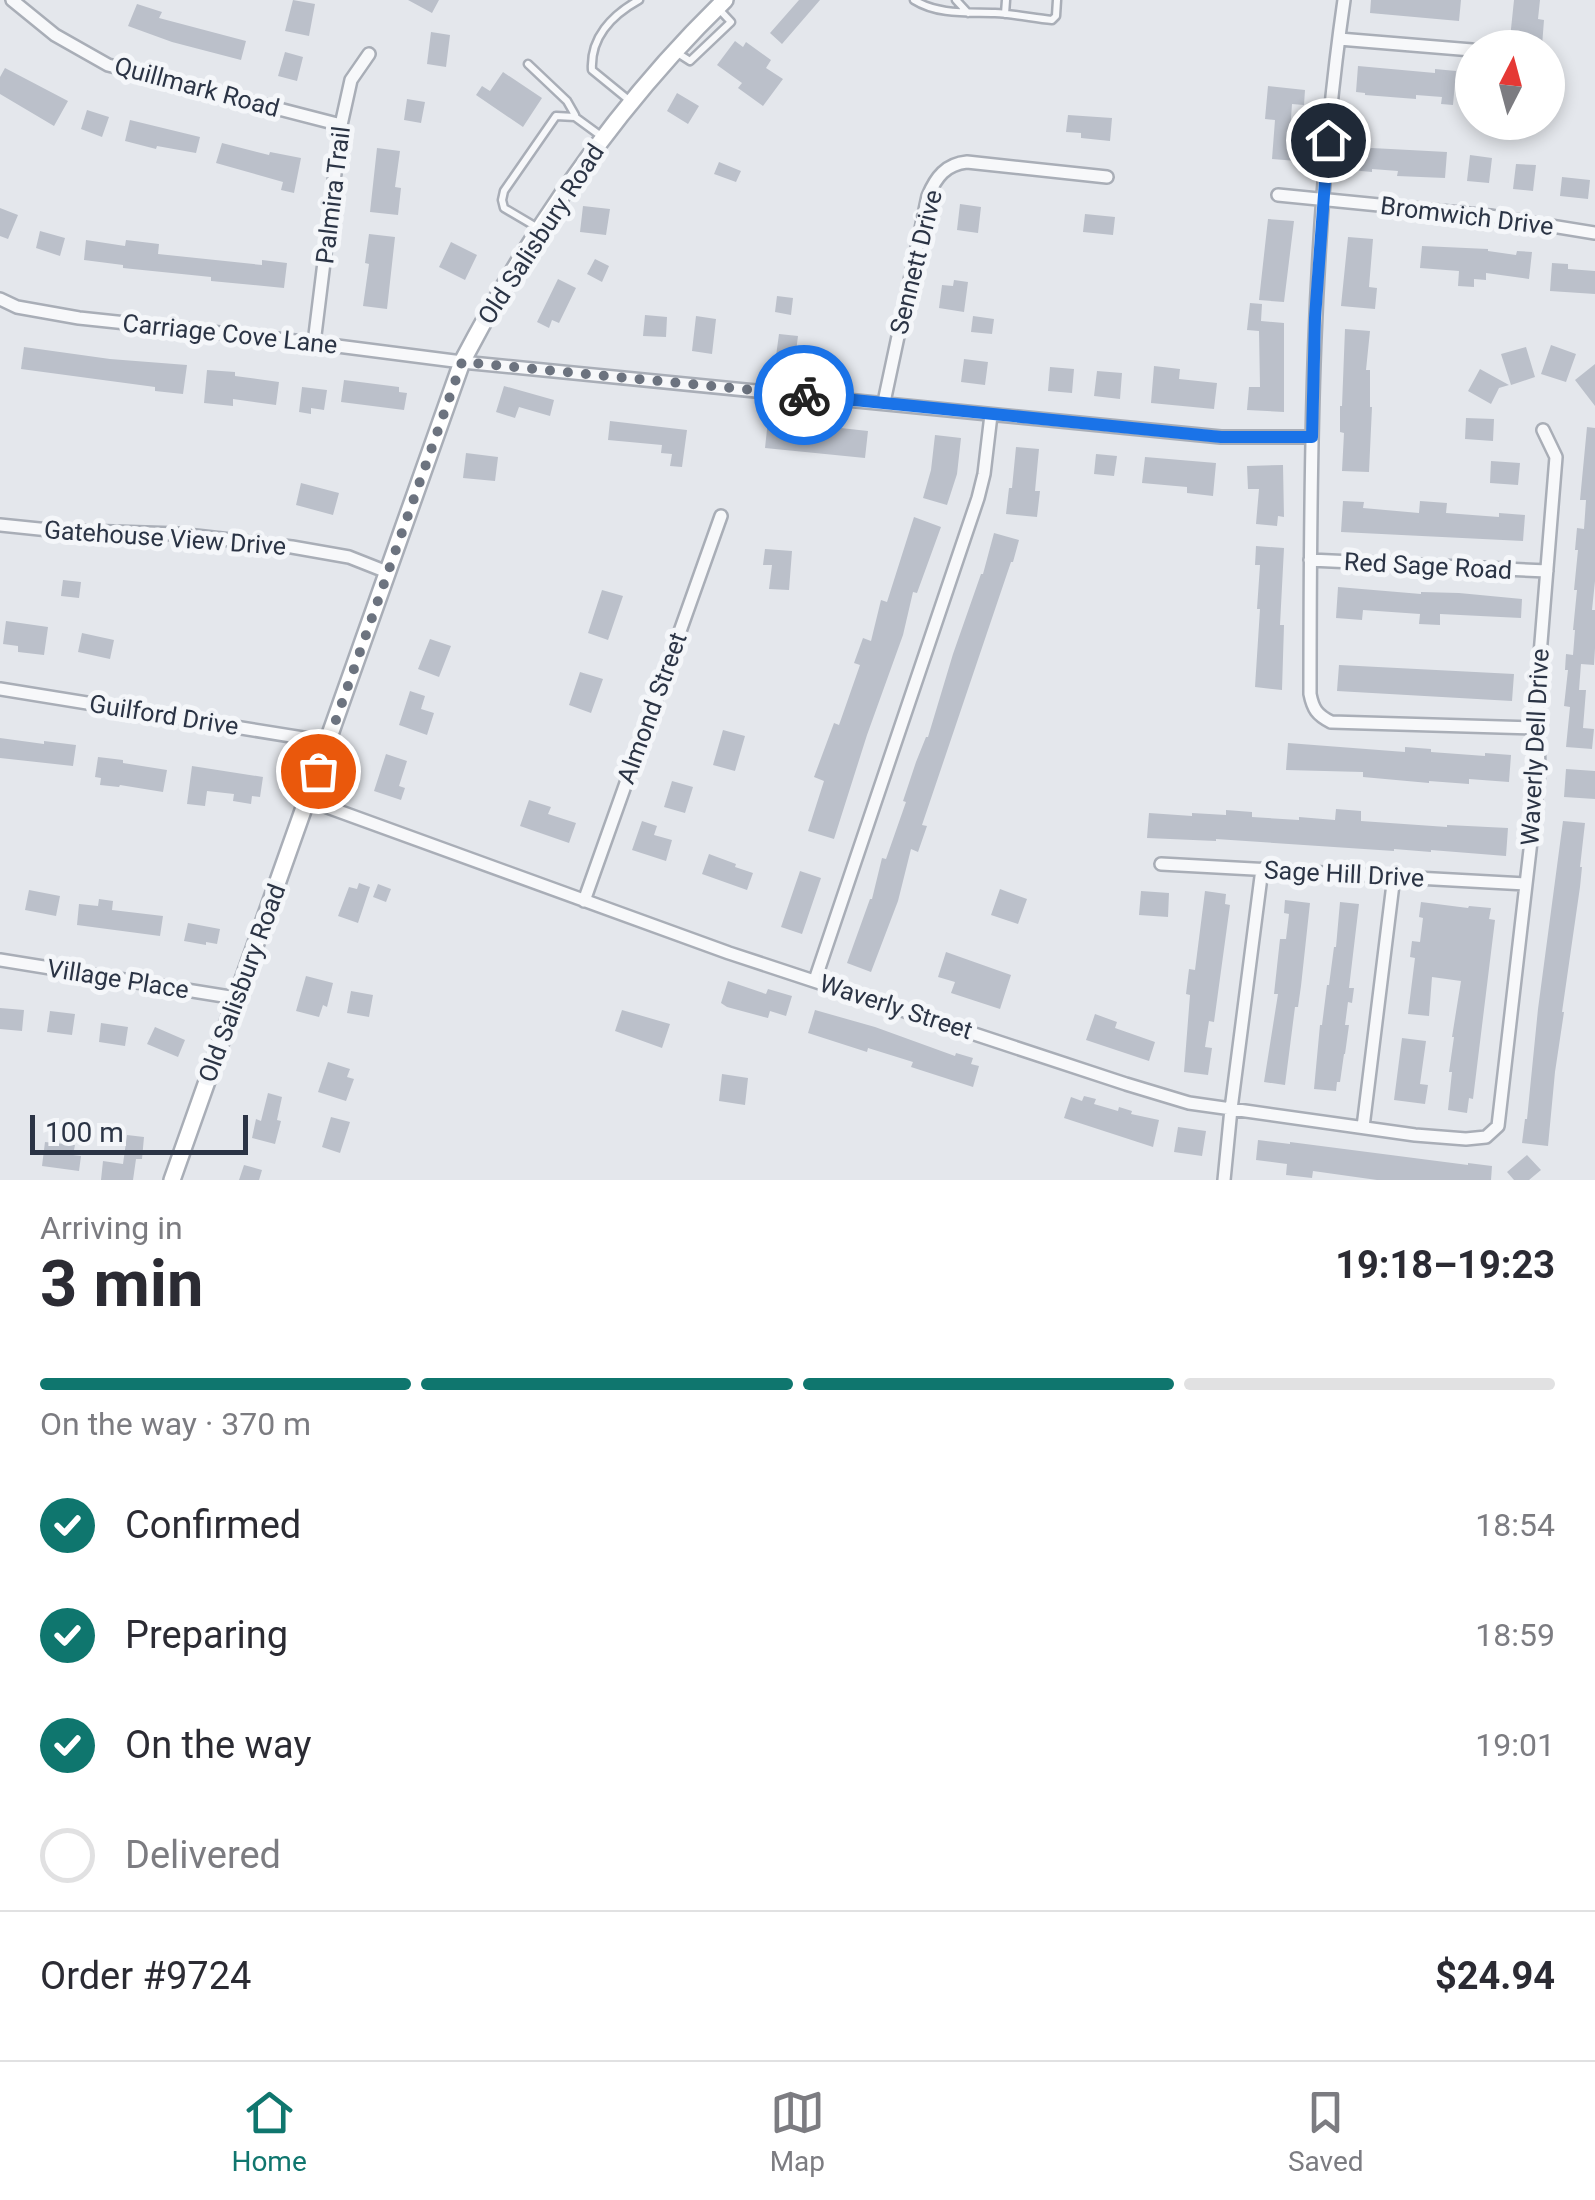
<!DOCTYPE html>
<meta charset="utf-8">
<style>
body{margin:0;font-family:Roboto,sans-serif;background:#f2f2f3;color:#2b2b33;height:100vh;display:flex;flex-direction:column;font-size:38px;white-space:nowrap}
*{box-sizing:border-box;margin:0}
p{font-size:32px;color:#7c7c81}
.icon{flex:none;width:55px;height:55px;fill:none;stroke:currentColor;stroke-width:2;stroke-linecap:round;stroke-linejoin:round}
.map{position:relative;height:1180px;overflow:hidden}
.side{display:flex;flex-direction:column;background:#fff;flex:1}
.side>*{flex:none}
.needle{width:65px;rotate:6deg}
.controls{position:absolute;left:1455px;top:30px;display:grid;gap:20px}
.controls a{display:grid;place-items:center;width:110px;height:110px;border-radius:50%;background:#fff;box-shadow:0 5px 15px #0003;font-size:50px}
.scale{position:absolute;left:30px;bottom:25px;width:218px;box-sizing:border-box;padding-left:10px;border:5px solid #2b3445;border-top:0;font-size:28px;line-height:35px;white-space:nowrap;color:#2b3445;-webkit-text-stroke:8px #f4f6f9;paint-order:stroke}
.pin{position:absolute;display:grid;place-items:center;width:85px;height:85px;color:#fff;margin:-42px;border:5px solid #fff;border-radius:50%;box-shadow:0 2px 10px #0007}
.courier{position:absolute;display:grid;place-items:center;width:100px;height:100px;margin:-50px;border:8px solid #1a73e8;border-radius:50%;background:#fff;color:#222;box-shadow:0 2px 12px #0007}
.summary em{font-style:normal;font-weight:700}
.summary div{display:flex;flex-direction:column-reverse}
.summary{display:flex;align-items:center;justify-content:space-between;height:170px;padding:0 40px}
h1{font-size:65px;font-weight:700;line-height:75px}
.bar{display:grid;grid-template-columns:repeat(4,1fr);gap:15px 10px;align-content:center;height:120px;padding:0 40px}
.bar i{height:12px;border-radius:8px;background:#e1e1e2}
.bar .selected{background:#0f766e}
.bar p{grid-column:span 4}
.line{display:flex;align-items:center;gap:25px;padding:0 40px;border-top:2px solid #e1e1e2}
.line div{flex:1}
ol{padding:0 40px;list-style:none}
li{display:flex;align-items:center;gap:30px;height:110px}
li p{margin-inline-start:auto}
li .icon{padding:10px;border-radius:50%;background:#0f766e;color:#fff;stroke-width:4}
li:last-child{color:#7c7c81}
li i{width:55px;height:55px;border:5px solid #e1e1e2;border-radius:50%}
.dock{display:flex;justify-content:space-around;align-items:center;height:140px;border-top:2px solid #e1e1e2;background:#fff;font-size:28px;color:#7c7c81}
.dock a{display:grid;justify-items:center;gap:5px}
.dock .selected{color:#0f766e}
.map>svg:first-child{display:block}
.building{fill:#bbc0ca}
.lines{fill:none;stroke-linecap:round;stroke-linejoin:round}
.service-casing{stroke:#a9aeb7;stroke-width:11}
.minor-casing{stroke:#a9aeb7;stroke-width:16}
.secondary-casing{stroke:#a9aeb7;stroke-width:20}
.service{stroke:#f7f8fa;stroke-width:6}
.minor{stroke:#f7f8fa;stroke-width:11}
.secondary{stroke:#fff;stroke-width:15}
.done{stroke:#6c737f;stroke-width:10;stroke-dasharray:0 18}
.route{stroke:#1a73e8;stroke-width:12}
.labels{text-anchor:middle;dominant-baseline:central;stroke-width:10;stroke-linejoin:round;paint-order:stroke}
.street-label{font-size:25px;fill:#2b3445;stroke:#f4f6f9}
</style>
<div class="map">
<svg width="1595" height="1180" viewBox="0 0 1595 1180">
<rect width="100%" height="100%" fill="#e4e7ec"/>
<!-- building -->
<path class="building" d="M293,0l22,4 -6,32 -24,-5z
M408,0h31l-7,13z
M799,0h21l-38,44 -12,-11z
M1371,0h90l-2,21 -89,-8z
M1514,0h26l-2,19 6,1 -2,26 -16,-1 -1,3h-16z
M137,4l25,8 -3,6 87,23 -5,19 -69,-18 -44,-16z
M431,32l19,3 -4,32 -19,-3z
M735,41l8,6 3,-5 25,18 -5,8 17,11 -20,27 -25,-18 4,-5 -25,-18z
M285,52l18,5 -6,24 -19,-5z
M1358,66l77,7v-4l21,2 -3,34 -12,-1 1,-7 -26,-2v4l-51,-4v-2l-9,-1z
M5,68l63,33 -14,25 -54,-32v-17z
M503,72l39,26 -19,29 -47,-32 6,-9 8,5z
M1268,86l37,4 -1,15 -12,-1 -2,29 10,1 -3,27 -25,-2 3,-39 -10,-1z
M677,93l22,13 -11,18 -21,-13z
M407,99l18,3 -4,21 -17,-3z
M87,110l22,7 -7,20 -21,-8z
M1068,115l44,3 -2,23 -29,-3v-5l-15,-1z
M130,120l70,17 -4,16 -39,-7 -1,3 -31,-8z
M222,143l47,12 1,-3 31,6 -7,35 -13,-3 2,-8 -67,-19z
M1353,147l94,5 -2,26 -48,-2 1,-5 -26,-2v3l-21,-2z
M377,148l23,3 -5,36 6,1 -3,27 -28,-3z
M1470,155l22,3 -3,25 -22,-2z
M719,162l22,9 -5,11 -22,-8z
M1516,164l20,1 -3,26 -20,-2z
M1562,177l28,3 -2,19 -28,-3z
M960,204l21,3 -3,26 -21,-3z
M583,206l27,3 -4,26 -26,-3z
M0,208l18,7 -10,24 -8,-3z
M1085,214l30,3 -2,18 -30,-3z
M1268,219l26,2 -10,81 -25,-2z
M40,231l25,7 -5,18 -24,-8z
M369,234l26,3 -8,72 -24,-3 6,-42 -4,-1z
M1348,237l25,2 -4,48 8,1 -2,21 -34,-3z
M86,240l39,6 1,-6 33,4 -1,10 104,11v-5l25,3 -3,25 -73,-7v-4l-88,-9v-3l-39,-5z
M451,242l26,13 -12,25 -26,-13z
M1422,246l66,3v2l28,4 1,-4 15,1 -3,27 -43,-6v7l-12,-1v8l-16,-1 1,-15 -39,-3z
M595,259l14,7 -7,16 -15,-8z
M1552,263l16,1v5l27,2v23l-45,-3z
M558,279l18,9 -17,35 -7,-3 -3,8 -12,-6z
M954,280l14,2 -4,30 -25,-4 3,-23 11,1z
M777,296l16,2 -2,17 -16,-3z
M1250,303l12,1 -1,17 23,2v89l-37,-2 2,-23h11l-1,-56 -12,-1z
M645,315l22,2 -1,20 -23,-1z
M696,316l20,3 -4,35 -20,-3z
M973,316l21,3 -2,15 -21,-2z
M1345,329l25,2 -4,39h4v37h2l-3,65 -27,-1 2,-38 -4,-1v-26h2z
M779,334l19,2 -3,23 -19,-3z
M1551,345l25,9 -10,28 -25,-8z
M24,347l86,12 77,6 -4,29 -28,-3v-4l-134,-18z
M1526,347l9,30 -24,8 -10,-31z
M964,359l24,3 -3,23 -24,-3z
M1595,364v42l-20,-26z
M1154,366l26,3 -1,10 38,4 -3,26 -63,-6z
M1050,367l24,2 -2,24 -24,-2z
M1480,369l29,16 -10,3 -8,16 -23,-13z
M207,370l28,2v4l44,6 -3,23 -43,-6v7l-29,-3z
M1097,371l25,2 -2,26 -26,-3z
M344,380l55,7v5l8,1 -3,17 -63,-8z
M504,386l50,14 -4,16 -31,-9 -4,11 -19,-6z
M302,387l25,3 -3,20 -13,-2v6l-12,-2z
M1466,418l28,1 -1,22 -28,-2z
M768,420l100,11 -3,27 -100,-10z
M610,421l77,9 -5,37 -12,-1 2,-12 -11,-1 1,-8 -54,-5z
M1587,427l8,1v153l-3,29h3v38l-1,17 -13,-1 -2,26h7l-3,38 11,1 -2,20 -26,-2 4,-40 -6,-1 4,-36h-3l1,-16 7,1 2,-25h-2l4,-40h-3l4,-40h-3l2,-22 7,1 2,-29h-6z
M935,435l26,3 -4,36 -10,31 -24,-7 8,-28z
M1016,447l23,2 -4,42h5l-3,26 -31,-3 3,-26h3z
M466,453l32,4 -3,24 -32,-3z
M1096,454l21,2 -3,20 -20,-2z
M1145,457l71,6 -3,33 -26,-3v-6l-45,-4z
M1491,461l29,2 -2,22 -28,-2z
M1283,465l1,52 -6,-1 -1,10 -21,-2 3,-35h-11l-1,-23z
M301,483l38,10 -6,22 -37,-10z
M1343,501l21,1 -1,6 56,5 1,-12 27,2 -1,10 53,4v-4l26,2 -2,26 -182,-9z
M914,517l27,10 -24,66 -4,-1 -10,43 -36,100 -33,104 -26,-8 16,-50 -10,-4 20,-54 5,2 21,-60 -6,-2 9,-25 8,3 10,-41 6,2z
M994,533l25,7 -6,22h-2l-89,263 5,1 -9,26 -7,-3 -13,52 -27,71 -24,-9 23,-64h2l10,-41 4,1 20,-57 -3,-1 13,-39 10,-25h2l25,-83 28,-80h2z
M1256,546l28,2 -4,77h4l-2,65 -27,-3 5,-78h-3l3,-44h-5z
M765,549l27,2 -3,39 -20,-1 3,-24h-9z
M63,580l18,2 -2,16 -18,-2z
M1338,587l83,7v-2l38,1 63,6 -1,19 -81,-4v11l-21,-1 1,-10 -57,-4 -1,10 -26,-2z
M602,590l21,6 -15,44 -20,-7z
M6,621l42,6 -4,28 -26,-3v-6l-15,-2z
M82,633l32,7 -4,19 -32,-7z
M430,639l21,7 -12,31 -21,-8z
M1339,665l175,9 -2,27 -175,-10z
M580,672l23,7 -12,34 -22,-8z
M410,691l15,5 -4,13 13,4 -7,22 -28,-10z
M723,730l22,6 -10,35 -22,-6z
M0,738l44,6v-3l32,4 -3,21 -73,-8z
M1288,743l117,9v-5l26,2v3l54,4v-3l26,2 -2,27 -40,-3v5l-40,-3v2l-66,-6v-5l-77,-2z
M386,754l21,7 -8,25 6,2 -4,12 -27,-9z
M98,757l25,3v3l44,7 -4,22 -43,-7 -1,2 -19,-2 1,-7 -6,-1z
M192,766l71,11 -3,20 -8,-1 -1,8 -18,-3 1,-7 -27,-3 -2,15 -18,-2z
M1566,769l29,2v28l-31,-2z
M672,781l21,6 -8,26 -21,-6z
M529,800l22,7 -3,7 28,9 -7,20 -49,-17z
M1336,809l25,2v10l86,6v-2l61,3 -2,28 -75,-6v2l-37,-3v2l-178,-12v2l-69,-3 2,-25 43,3v-3l34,2v-5l26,2v5l47,3v-3l36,3z
M642,821l15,5 -3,9 18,5 -6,21 -34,-11z
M1563,821l22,2 -5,44h2l-2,20 -18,125h2l-9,60 -7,74 -26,-3 3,-24h2l11,-110z
M709,854l27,10 -1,3 18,6 -6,17 -45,-16z
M800,871l21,7 -19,56 -21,-7z
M359,883l11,4 -12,36 -20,-7 11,-29 8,2z
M378,884l13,5 -5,13 -13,-5z
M1000,889l27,10 -9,25 -27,-9z
M29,890l31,6 -4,20 -31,-6z
M1141,891l28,2 -1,24 -29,-2z
M1205,891l21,3 -1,10 5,1 -16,117 -5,-1 -4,26 7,1 -4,27 -24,-3 6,-77 -4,-1 3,-25 6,1z
M99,899l14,2 -1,9 51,6 -3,20 -83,-11 2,-21 19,2z
M1285,900l25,3 -9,83 -3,21h-3l-10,78 -21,-3 14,-88h-4l6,-55h6l3,-25 -5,-1z
M1340,902l19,2 -10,84h5l-2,15 -4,-1 -3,23h4l-4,29h-1l-4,28h-3l-1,9 -22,-2 6,-64h2l5,-40h2l5,-38h2z
M1421,902l47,6 1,-2 22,2 -2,11 6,1 -22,179 -4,-1 -2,15 -19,-3 4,-38h-3l5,-35h-2l9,-56 -29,-4 -3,39 -21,-2 7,-56 -5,-1 2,-16 8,1 3,-24 -4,-1z
M188,923l32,6 -3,15 -11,-2v3l-22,-4z
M946,952l65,23 -11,34 -49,-16 4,-11 -17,-5z
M306,976l27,7 -6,24 -4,-2 -4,12 -23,-6z
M728,981l38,13 2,-5 24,7 -6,20 -16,-5 -2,7 -41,-11 -6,-4z
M351,991l22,4 -4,22 -22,-4z
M0,1008l24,2 -2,21 -22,-2z
M622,1010l48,14 -8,24 -47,-17z
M815,1010l60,17 80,29 1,-3 17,5 -2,6 8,2 -6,21 -62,-20 2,-5 -45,-14 -1,4 -59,-19z
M50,1011l25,3 -3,21 -25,-3z
M1095,1014l22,8 -2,6 40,14 -6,19 -63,-21z
M101,1023l27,4 -3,19 -26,-4z
M155,1027l30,13 -7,17 -31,-13z
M1402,1038l24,3 -6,43 8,1 -3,19 -31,-4z
M328,1062l22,7 -3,8 7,2 -8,22 -28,-9z
M722,1074l26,4 -3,27 -26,-4z
M268,1093l14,4 -5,23 4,1 -6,23 -23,-6 4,-19 5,2z
M1084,1096l12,3 -2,5 24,7 1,-4 13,4 -1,3 28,6 -6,27 -89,-29 7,-21 11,4z
M331,1117l19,5 -10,31 -18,-6z
M1178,1127l28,4 -4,25 -28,-4z
M127,1135l17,2 -2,22h-6l-3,21h-32l2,-19 20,3z
M1258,1140l32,4v-2l178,23v-2l24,3 -1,14h-114l-64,-9 -1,7 -26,-3 1,-11 -31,-4z
M45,1142l30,3 -2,10 8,1 -2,15 -37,-5z
M1527,1155l14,15 -12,10h-15l-7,-8z
M244,1165l18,5 -3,10h-20z"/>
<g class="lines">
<!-- service casing -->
<g class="service-casing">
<path id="service" d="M914,0c24,15 54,12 81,13 19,1 38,5 57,7l4,-4 1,-16
M956,0l12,13
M1005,14l1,-14
M676,52l14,9 41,-39 -14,-15
M528,64l39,37 8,14
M630,101l-38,-31c-2,-32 20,-55 47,-70
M538,228l-34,-20 -2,-8 2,-9 52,-75 19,1 26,19"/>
</g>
<!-- minor casing -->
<g class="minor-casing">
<path id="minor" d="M12,0l43,35 53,30 233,60
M1344,0c-33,229 -34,463 -34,694 3,15 7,21 21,28l207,6
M1339,39l133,11
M1278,195l212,21 105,17
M0,299l17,8 62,11 235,25 148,19 759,75h90
M314,343l27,-218 10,-45 18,-26
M884,402l44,-206c8,-19 18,-32 39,-34l140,15
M0,525l49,5 129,4 114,13 57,10 38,15
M1310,560l237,11
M0,689l328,53
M308,800l421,153 397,131 63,19 226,32 51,4 20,-2 12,-11 41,-354 -2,-80 19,-235 -13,-27
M1161,864l365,20
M584,901l137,-385
M0,960l236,38
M815,980l163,-482 6,-24 7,-59
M1363,1127l31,-251
M1224,1180l7,-71 31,-240"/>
</g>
<!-- secondary casing -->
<g class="secondary-casing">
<path id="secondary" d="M172,1180l290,-818c70,-133 154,-257 263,-362"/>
</g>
<!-- service -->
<use href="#service" class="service"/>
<!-- minor -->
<use href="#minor" class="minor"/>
<!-- secondary -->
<use href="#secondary" class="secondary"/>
</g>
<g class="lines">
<!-- done -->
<path class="done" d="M318,771l144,-409 342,33"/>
<!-- route -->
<path class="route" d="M804,395l417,42h91l3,-119 13,-178"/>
</g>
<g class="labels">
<!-- street labels -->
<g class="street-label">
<text transform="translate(197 87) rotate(15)">Quillmark Road</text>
<text transform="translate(333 195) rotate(-83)">Palmira Trail</text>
<text transform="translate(1467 216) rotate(7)">Bromwich Drive</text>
<text transform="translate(541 234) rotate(-57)">Old Salisbury Road</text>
<text transform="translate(916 262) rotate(-76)">Sennett Drive</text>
<text transform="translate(230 334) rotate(6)">Carriage Cove Lane</text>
<text transform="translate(165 538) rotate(4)">Gatehouse View Drive</text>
<text transform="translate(1428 566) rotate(3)">Red Sage Road</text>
<text transform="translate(652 708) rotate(-70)">Almond Street</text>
<text transform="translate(164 715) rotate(9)">Guilford Drive</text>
<text transform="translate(1535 747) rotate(-87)">Waverly Dell Drive</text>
<text transform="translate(1344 874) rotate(3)">Sage Hill Drive</text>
<text transform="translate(118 979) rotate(9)">Village Place</text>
<text transform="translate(242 983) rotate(-70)">Old Salisbury Road</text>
<text transform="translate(896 1007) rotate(18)">Waverly Street</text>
</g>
</g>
</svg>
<div class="controls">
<a><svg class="needle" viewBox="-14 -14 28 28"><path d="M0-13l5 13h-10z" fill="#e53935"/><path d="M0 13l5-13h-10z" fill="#7c7c81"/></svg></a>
</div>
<div class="scale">100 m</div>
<div class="pin" style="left:318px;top:771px;background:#ea580c"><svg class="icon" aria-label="bag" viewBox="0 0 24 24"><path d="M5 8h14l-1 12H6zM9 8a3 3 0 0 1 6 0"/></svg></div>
<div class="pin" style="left:1328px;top:140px;background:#1f2937"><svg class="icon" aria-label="home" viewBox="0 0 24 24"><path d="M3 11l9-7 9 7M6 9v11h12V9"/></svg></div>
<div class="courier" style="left:804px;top:395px"><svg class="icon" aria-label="bike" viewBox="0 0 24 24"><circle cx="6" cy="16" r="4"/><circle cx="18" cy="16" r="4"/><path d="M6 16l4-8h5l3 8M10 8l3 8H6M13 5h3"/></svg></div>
</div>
<section class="side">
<div class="summary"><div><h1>3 min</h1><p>Arriving in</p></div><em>19:18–19:23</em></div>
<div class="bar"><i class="selected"></i><i class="selected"></i><i class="selected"></i><i></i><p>On the way · 370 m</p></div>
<ol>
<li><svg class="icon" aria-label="check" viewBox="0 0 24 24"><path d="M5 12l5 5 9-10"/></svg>Confirmed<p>18:54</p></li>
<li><svg class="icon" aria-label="check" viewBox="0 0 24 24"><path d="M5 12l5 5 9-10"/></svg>Preparing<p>18:59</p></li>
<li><svg class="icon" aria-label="check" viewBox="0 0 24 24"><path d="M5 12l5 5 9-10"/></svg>On the way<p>19:01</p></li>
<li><i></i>Delivered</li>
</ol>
<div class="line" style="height:130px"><div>Order #9724</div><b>$24.94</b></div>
</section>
<nav class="dock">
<a class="selected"><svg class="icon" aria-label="home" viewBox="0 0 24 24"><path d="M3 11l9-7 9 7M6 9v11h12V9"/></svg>Home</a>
<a><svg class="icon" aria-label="map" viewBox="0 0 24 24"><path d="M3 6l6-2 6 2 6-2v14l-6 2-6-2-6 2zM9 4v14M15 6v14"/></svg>Map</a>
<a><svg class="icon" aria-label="saved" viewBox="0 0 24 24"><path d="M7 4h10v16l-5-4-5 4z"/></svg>Saved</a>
</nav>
